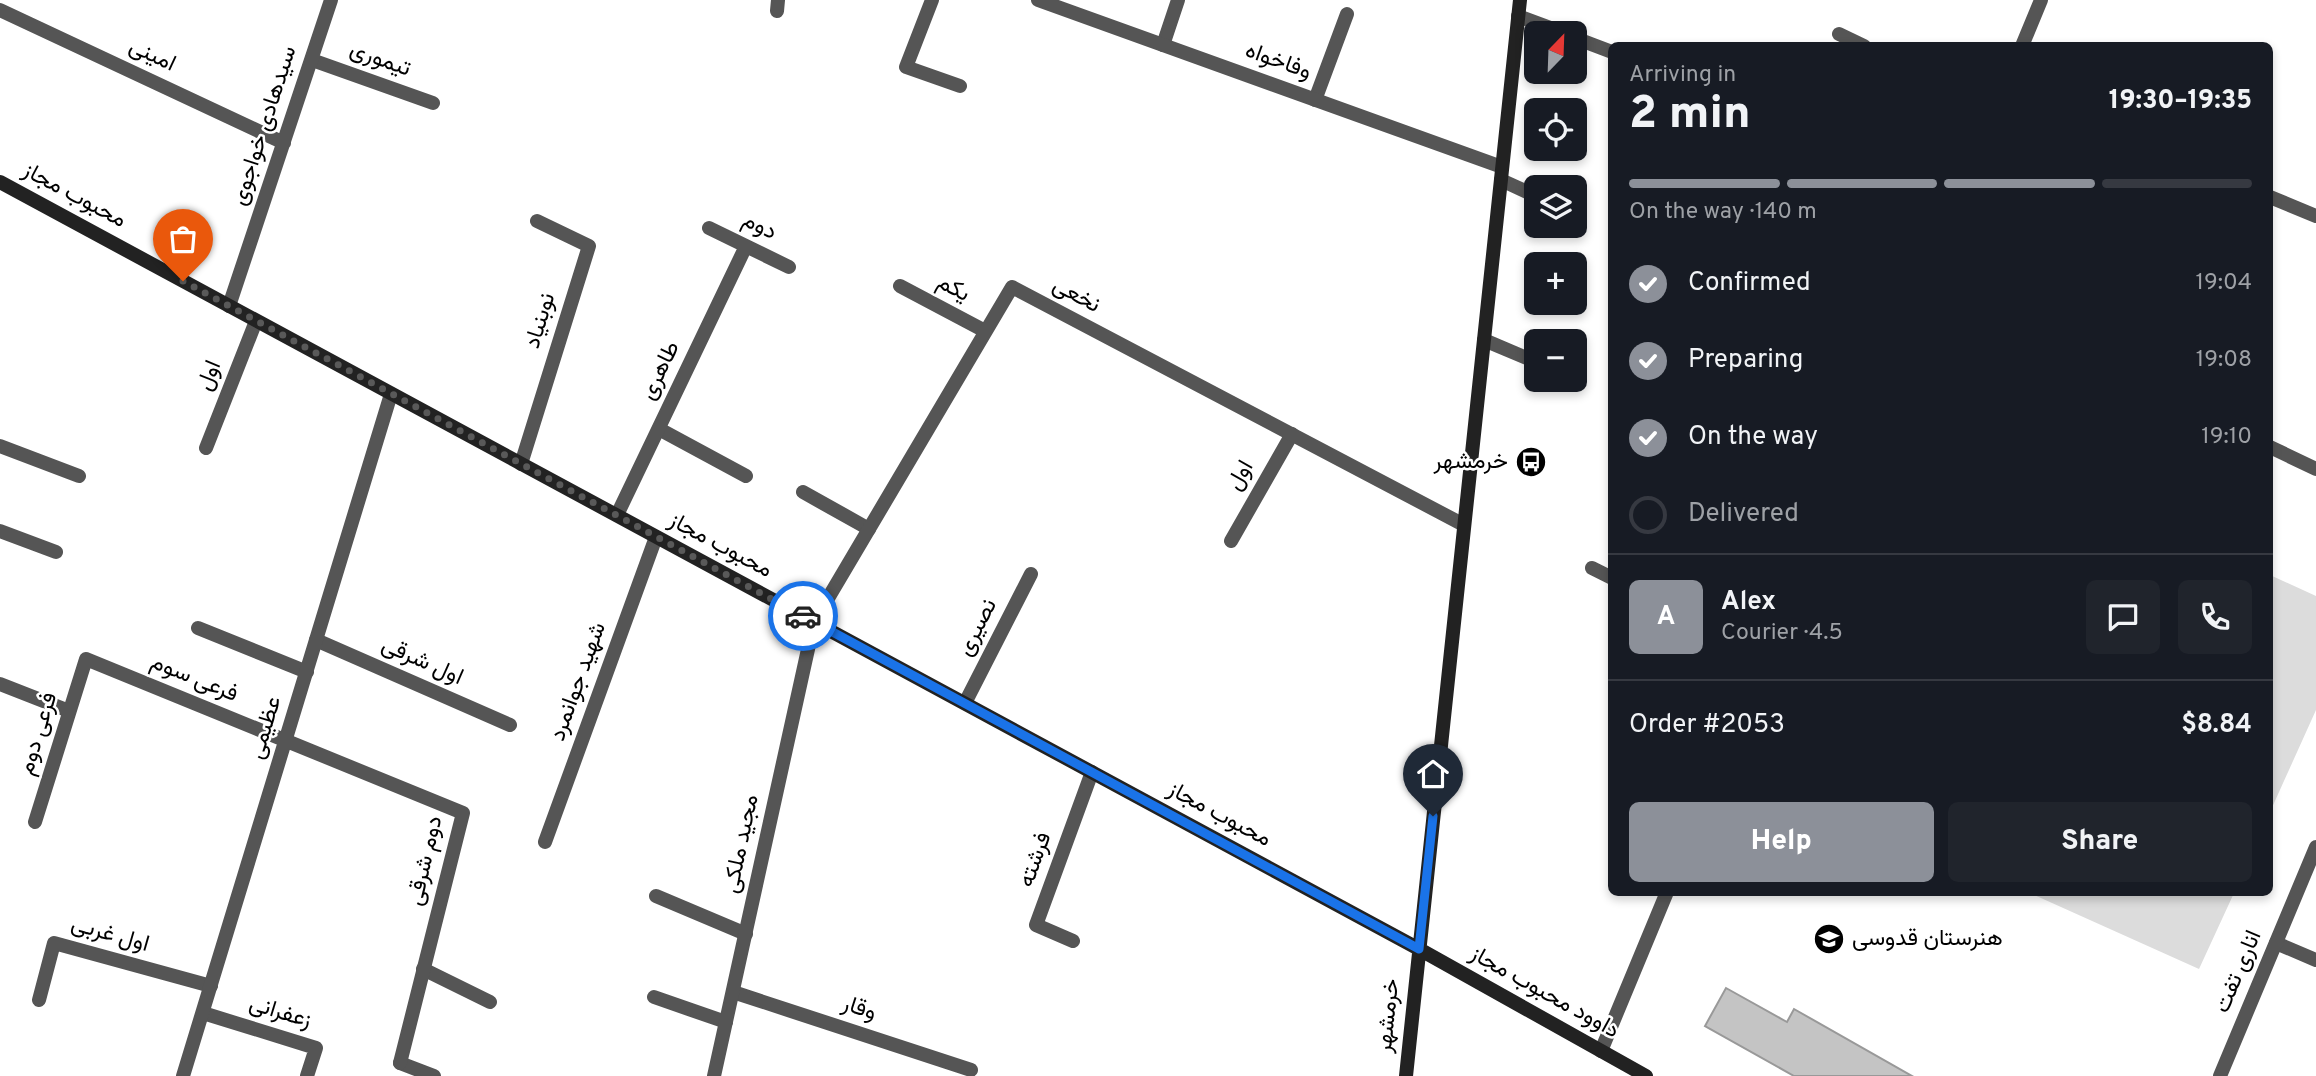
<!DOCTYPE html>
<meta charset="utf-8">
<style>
body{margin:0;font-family:Overpass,Vazirmatn,sans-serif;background:#20242c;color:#f1f3f6;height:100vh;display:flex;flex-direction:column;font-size:26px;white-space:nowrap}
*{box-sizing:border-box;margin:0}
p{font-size:23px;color:#9ea1a6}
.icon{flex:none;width:38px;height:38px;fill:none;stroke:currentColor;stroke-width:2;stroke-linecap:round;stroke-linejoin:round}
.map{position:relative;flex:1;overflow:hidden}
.side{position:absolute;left:1608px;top:42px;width:665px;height:854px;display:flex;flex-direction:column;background:#171b24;border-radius:10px;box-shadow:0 4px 10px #0003}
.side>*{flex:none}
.needle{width:46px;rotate:23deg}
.fabs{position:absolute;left:1524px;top:21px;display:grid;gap:14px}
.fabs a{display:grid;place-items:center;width:63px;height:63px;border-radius:10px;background:#171b24;box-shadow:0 4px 10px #0003;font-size:35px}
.pin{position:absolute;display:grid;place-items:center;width:60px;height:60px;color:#fff;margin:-72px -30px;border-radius:50% 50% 50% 0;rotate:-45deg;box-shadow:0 0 7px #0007}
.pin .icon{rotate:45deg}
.courier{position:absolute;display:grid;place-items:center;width:70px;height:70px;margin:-35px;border:5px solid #1a73e8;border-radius:50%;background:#fff;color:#222;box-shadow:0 2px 9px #0007}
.summary em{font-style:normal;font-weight:800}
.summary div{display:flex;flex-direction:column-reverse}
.summary{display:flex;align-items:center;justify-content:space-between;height:119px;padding:0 21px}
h1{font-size:46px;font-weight:800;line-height:52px}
.bar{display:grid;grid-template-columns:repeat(4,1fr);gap:10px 7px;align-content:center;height:84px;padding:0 21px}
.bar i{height:9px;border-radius:5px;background:#363941}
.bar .on{background:#8c9099}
.bar p{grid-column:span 4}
.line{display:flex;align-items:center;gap:18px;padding:0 21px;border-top:2px solid #363941}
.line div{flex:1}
.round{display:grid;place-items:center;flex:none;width:74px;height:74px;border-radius:10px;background:#20242c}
ol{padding:0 21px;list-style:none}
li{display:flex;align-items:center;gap:21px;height:77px}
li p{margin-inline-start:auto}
li .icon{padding:7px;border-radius:50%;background:#8c9099;color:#fff;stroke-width:4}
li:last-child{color:#9ea1a6}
li i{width:38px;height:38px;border:4px solid #363941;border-radius:50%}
.primary-button{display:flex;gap:14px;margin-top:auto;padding:14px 21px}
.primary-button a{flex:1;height:80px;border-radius:10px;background:#8c9099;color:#fff;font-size:28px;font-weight:800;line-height:80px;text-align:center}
.primary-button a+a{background:#20242c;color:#f1f3f6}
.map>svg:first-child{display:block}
.green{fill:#dcdcdc}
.building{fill:#c4c4c4;stroke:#999;stroke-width:2}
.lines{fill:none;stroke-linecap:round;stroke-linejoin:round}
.lane{stroke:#555;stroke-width:14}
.street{stroke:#555;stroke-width:14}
.secondary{stroke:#222;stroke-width:14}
.done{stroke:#595959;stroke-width:7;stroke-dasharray:0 12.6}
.route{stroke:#1a73e8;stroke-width:9}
.labels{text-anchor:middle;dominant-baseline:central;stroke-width:5;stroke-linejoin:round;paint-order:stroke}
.street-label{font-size:23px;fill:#000;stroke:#fff}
.poi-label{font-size:23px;fill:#000;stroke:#fff;text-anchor:end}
</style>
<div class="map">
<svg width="2316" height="1076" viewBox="0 0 2316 1076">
<rect width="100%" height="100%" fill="#fff"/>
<!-- green -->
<path class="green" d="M2270,575l46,21v114l-46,102z
M2030,893h204l-35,76z"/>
<!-- building -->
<path class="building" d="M1726,988l61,34 7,-13 118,67h-118l-89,-50z"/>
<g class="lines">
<!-- lane -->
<path class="lane" d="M932,0l-26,67 54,19
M1518,16l46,17
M1839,34l25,12
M1575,38l37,14
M1163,45l15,-45
M312,60l121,43
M1315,100l32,-86
M1501,180l35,16
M900,286l85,45
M1484,340l52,22
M659,429l87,47
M0,446l79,30
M206,448l50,-127
M521,464l68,-218 -52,-25
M803,492l66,37
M0,531l56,21
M1231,541l61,-107
M1592,568l20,10
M198,628l109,44
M316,640l194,85
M965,703l66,-129
M656,896l90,38
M1073,941l-37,-16 56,-153
M2276,943l40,17
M423,969l67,33
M733,992l238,78
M654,997l72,25
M39,1000l15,-57 157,43
M203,1013l113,35 -9,28
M400,1063l34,13"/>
<!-- street -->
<path class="street" d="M1038,0l464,167
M0,10l284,133
M777,11l1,-11
M2022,46l19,-46
M2270,197l46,19
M709,228l80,39
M229,306l102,-306
M2270,447l46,22
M617,515l129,-269
M0,684l69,27
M35,822l51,-163 377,154 -63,250
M545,842l111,-305
M1601,1051l66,-159
M183,1076l208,-682
M714,1076l100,-454 198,-335 452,238
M2220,1076l96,-229"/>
<!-- secondary -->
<path class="secondary" d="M0,182l1419,767 227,127
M1406,1076l114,-1076"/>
</g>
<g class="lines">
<!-- done -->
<path class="done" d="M183,281l620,335"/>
<!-- route -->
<path class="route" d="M803,616l616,333 14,-133"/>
</g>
<!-- icons -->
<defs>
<g id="bus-disc" transform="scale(1.575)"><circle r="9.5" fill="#000" stroke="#fff"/><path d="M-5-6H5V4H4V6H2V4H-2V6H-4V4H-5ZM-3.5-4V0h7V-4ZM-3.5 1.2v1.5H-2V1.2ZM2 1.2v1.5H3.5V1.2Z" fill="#fff"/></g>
<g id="school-disc" transform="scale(1.575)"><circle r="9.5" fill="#000" stroke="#fff"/><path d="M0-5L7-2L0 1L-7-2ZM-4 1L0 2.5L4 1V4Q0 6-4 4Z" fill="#fff"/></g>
</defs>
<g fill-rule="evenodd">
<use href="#bus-disc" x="1531" y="462"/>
<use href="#school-disc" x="1829" y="939"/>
</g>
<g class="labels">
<!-- street labels -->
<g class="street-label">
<text transform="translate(152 56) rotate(25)">امینی</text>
<text transform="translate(380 60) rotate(20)">تیموری</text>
<text transform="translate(1278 62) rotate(20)">وفاخواه</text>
<text transform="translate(265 126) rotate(-72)">سیدهادی خواجوی</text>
<text transform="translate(74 196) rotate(28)">محبوب مجاز</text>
<text transform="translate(759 227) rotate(26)">دوم</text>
<text transform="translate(953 289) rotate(28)">یکم</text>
<text transform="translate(1076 296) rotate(28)">نخعی</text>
<text transform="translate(541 321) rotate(-73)">نوبنیاد</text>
<text transform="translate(661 371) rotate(-64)">طاهری</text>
<text transform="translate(210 376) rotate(-68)">اول</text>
<text transform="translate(1241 476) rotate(-60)">اول</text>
<text transform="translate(720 546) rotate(28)">محبوب مجاز</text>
<text transform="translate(978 628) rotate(-63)">نصیری</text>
<text transform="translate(422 662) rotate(24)">اول شرقی</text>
<text transform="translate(194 679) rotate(22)">فرعی سوم</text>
<text transform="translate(579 682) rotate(-70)">شهید جوانمرد</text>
<text transform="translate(266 728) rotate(-73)">عظیمی</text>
<text transform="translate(39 734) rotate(-73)">فرعی دوم</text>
<text transform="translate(1219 815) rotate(28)">محبوب مجاز</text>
<text transform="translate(742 844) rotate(-78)">مجید ملکی</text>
<text transform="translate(1036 860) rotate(-70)">فرشته</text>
<text transform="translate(426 861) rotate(-77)">دوم شرقی</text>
<text transform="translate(110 935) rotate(16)">اول غربی</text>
<text transform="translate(2239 972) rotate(-67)">اناری تفت</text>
<text transform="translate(1544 993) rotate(29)">داوود محبوب مجاز</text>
<text transform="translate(859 1009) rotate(18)">وقار</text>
<text transform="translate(280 1013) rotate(17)">زعفرانی</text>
<text transform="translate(1389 1016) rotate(-84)">خرمشهر</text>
</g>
<!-- poi labels -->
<g class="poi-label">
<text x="1508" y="462">خرمشهر</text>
<text x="1852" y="939" text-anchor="start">هنرستان قدوسی</text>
</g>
</g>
</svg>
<div class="fabs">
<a><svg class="needle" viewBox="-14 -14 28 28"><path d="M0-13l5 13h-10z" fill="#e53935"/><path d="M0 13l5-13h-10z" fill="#9ea1a6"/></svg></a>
<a><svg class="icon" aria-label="locate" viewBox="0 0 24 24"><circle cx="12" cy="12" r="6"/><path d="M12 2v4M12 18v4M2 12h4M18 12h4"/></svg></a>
<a><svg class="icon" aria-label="layers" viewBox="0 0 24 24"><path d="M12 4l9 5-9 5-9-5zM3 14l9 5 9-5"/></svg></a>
<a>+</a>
<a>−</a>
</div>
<div class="pin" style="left:183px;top:281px;background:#ea580c"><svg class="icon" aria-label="bag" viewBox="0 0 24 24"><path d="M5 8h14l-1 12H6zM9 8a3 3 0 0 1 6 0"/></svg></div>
<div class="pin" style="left:1433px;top:816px;background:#1f2937"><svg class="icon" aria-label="home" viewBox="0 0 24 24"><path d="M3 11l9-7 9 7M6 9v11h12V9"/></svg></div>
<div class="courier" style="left:803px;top:616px"><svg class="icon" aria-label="car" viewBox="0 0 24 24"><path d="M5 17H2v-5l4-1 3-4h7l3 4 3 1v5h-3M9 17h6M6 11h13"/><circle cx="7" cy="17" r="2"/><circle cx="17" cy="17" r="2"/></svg></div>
<section class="side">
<div class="summary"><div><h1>2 min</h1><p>Arriving in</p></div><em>19:30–19:35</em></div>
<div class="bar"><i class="on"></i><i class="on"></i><i class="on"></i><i></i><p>On the way · 140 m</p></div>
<ol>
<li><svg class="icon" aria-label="check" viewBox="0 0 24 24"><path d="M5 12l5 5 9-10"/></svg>Confirmed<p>19:04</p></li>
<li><svg class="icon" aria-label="check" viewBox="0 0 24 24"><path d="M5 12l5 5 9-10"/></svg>Preparing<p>19:08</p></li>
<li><svg class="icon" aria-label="check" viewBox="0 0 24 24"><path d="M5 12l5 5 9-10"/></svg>On the way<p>19:10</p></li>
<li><i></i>Delivered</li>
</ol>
<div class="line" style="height:126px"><b class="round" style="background:#8c9099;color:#fff">A</b><div><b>Alex</b><p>Courier · 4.5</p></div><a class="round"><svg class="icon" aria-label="chat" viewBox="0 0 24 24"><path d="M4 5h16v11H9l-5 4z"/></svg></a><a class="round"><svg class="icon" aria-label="phone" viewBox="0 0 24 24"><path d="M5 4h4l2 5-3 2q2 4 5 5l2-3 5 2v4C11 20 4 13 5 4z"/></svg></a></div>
<div class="line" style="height:91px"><div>Order #2053</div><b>$8.84</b></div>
<div class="primary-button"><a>Help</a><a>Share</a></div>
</section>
</div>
